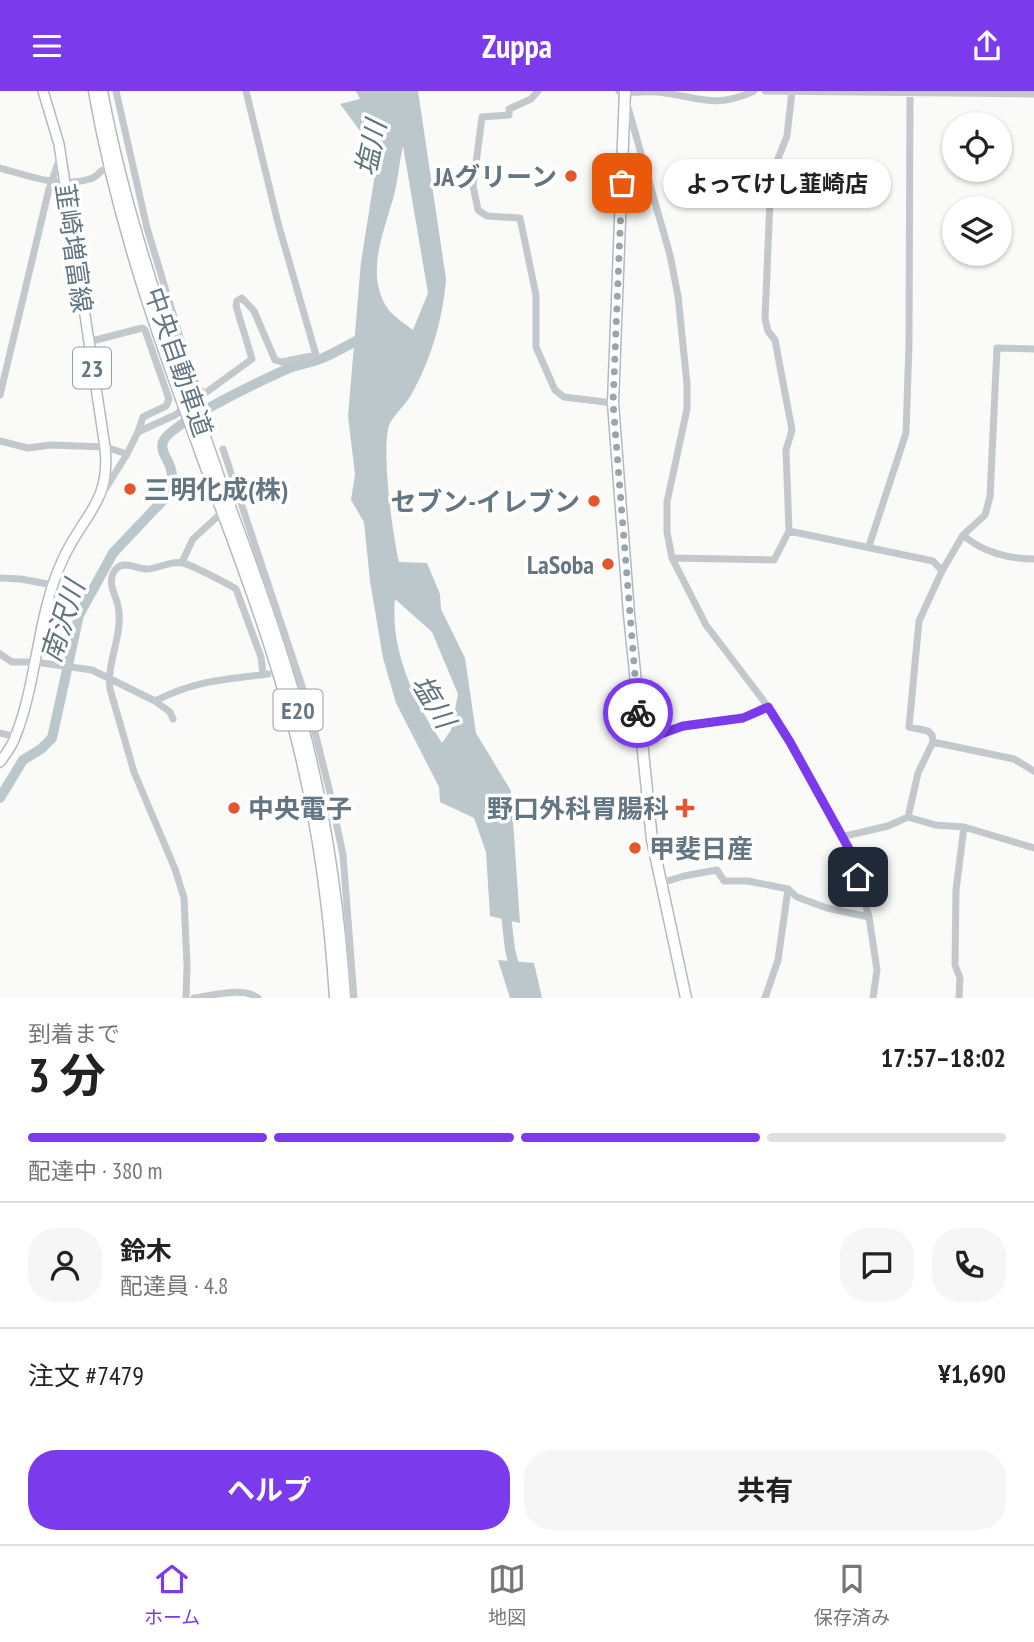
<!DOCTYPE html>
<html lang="ja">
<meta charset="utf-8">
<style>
body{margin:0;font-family:"PT Sans Narrow","Noto Sans JP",sans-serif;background:#f6f6f6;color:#222;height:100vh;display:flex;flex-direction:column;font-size:26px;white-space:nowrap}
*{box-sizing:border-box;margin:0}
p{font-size:23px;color:#767676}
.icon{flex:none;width:38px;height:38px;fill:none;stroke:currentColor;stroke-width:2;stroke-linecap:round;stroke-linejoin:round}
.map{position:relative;height:907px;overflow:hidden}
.sheet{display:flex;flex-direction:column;background:#fff;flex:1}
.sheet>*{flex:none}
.buttons{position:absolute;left:942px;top:21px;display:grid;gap:14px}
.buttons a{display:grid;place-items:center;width:70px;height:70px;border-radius:50%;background:#fff;box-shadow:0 2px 5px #0004;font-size:35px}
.pin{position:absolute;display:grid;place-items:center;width:60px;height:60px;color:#fff;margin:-30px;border-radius:14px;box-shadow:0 4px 10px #0006}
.courier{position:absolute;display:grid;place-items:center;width:70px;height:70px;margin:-35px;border:5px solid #7c3aed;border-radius:50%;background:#fff;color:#222;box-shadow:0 2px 9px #0007}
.bubble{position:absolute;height:49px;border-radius:24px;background:#fff;box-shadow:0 2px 5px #0004;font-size:23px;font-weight:700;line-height:49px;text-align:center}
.overview em{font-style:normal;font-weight:700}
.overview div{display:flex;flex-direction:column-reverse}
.overview{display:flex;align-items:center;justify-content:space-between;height:119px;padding:0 28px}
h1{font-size:46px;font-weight:700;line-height:52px}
.bar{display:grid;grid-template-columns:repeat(4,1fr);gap:10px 7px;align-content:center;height:84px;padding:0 28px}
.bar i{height:9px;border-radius:5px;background:#e0e0e0}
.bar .selected{background:#7c3aed}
.bar p{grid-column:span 4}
.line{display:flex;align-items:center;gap:18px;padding:0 28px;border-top:2px solid #e0e0e0}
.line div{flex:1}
.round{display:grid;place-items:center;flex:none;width:74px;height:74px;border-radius:28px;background:#f6f6f6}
.cta{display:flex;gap:14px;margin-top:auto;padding:14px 28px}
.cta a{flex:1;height:80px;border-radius:28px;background:#7c3aed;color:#fff;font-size:28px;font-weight:700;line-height:80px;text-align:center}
.cta a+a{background:#f6f6f6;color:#222}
header{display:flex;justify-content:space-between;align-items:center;height:91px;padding:0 28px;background:#7c3aed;color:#fff;font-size:32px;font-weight:700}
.tab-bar{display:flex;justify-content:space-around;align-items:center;height:98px;border-top:2px solid #e0e0e0;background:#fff;font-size:19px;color:#767676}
.tab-bar a{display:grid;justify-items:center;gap:4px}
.tab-bar .selected{color:#7c3aed}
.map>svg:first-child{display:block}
.water{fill:#bbc7cb;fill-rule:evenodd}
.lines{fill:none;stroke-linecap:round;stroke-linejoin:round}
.river{stroke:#bbc7cb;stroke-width:10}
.major-casing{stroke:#b5babe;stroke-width:12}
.highway-casing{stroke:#b4b9bd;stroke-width:13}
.minor{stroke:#c3c8cc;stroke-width:7}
.major{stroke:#fff;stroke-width:9}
.highway{stroke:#fff;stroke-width:10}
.highway-bridge-casing{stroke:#b4b9bd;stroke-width:13;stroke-linecap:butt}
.highway-bridge{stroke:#fff;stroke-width:10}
.done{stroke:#99a4ac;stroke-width:7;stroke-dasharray:0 12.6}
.route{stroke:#7c3aed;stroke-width:9}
.poi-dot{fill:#e4572e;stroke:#fff;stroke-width:2.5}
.labels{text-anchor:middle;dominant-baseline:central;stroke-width:7;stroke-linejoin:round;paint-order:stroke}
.shield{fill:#fff;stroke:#939fa8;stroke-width:2}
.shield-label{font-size:24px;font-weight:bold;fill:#657683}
.poi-label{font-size:26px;font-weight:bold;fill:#657683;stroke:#fff;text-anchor:end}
.street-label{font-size:26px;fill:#657683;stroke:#fff}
.water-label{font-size:28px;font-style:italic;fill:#60757c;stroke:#fff}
</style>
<header><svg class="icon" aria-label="menu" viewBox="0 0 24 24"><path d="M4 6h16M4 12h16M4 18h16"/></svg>Zuppa<svg class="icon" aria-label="share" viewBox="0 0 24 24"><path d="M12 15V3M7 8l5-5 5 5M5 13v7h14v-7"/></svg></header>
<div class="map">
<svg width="1034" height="907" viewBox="0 0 1034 907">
<rect width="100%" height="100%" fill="#fafaf8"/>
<!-- water -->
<path class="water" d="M356,0h62l28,188c-3,41 -16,83 -36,118 -6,9 -15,17 -20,26 -10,21 3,115 9,139l28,1 13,31 1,15 24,49 11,75 35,58 9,132 -30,-7 -4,-64 -12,-34 -34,-16 -1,-15 -43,-84 -13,-45 -13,-77 -6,-59 -13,-22 4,-26 -7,-58 13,-154 17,-107 -38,-51 20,-5zM403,55l25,147 -15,37c-8,-6 -19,-13 -25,-21 -23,-33 -5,-75 5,-110 5,-17 6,-36 10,-53zM395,508l37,33 26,62 -7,36 -9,13c-28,-42 -52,-93 -47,-144z
M498,869l36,3 8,35h-32z"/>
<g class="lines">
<!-- river -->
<path class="river" d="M0,707l23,-38 18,-11 11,-11 27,-123 34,-62 53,-56c17,-31 -8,-39 -3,-55 5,-18 104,-64 124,-73 11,-5 24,-6 36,-11 14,-6 28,-15 43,-22
M505,815l5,44 13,48"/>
<!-- major casing -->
<g class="major-casing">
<path id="major" d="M0,671c6,-8 13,-17 16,-27 22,-57 21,-121 47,-176 20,-44 48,-57 42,-112l-46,-303 -16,-53"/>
</g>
<!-- highway casing -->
<g class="highway-casing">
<path id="highway" d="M94,0c19,109 52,212 90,316
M102,0c20,106 52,207 90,308
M625,0l-12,312 16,211 23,226 34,158
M221,392c24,63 47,126 67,191 32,104 50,215 57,324
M213,396c34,90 67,180 89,274 18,78 28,157 33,237"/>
</g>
<!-- minor -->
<path class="minor" d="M538,0l-7,8 -22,10v6l-27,2 -9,69 5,24 9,6 33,2 16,77v52l19,43 9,7 49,6
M619,0c12,3 25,0 38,1 41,4 56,18 97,-1
M765,0l269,3
M627,13l43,151 8,41 9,88v25l-20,93v30l5,26 34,67 57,75 27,42 59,107 20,68 8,53 -4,28
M0,77c29,8 59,20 90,11 6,-1 8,-6 13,-9
M88,251l54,-14 3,2 24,69 -3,7 -23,11 -5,15
M204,303l48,-35 -16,-53 1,-5 5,-3 12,13 21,49 7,2 34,-7 -38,-132 -32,-132
M0,304l49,-206 11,-31
M0,350l28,7 22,-3 55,2 22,7
M223,358l85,255 22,89 13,62 11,143
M101,405l26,-42 11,-22 37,-17 29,-21 -8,-9 -13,-38 -36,-119 -31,-137
M789,440l144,30 9,10
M963,444c19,17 46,24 71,24
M869,455l37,-113 3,-89 1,-253
M672,467l102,2 15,-29 -3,-81 6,-20 -17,-90 -7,-9 -3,-12 6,-143 16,-40 5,-45
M182,471l11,-23 24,-22
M0,487l21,1 32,6
M0,563l12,8h23l57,8 63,31c42,-21 68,-21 113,-27
M155,610l15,11 3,7
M0,642l16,4
M641,650l42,-14 60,-9 25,-11
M933,651l81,17 20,12
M908,726l10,-44 15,-31 -1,-7 -4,-4 -19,-4 10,-106 23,-50 21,-36 22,-20 5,-18 7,-149 37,1
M841,746l47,-11 20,-9 27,8 29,2 70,21
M661,792l23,-7 33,-6 7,11h24l40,8 9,8 30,11 42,9
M186,907l1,-32 -3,-68 -9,-29 -41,-97 -24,-83c-4,-30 17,-59 6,-90 -4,-10 -8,-21 0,-30 8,-9 21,0 31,0 11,0 25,-9 36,-6 9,2 45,21 53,26l25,68 2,18
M194,907c18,-2 49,-12 64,0
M765,907l13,-38 10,-71
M959,907l1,-20 -5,-13 1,-75 8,-63"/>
<!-- major -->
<use href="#major" class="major"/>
<!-- highway -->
<use href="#highway" class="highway"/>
<!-- highway-bridge casing -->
<g class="highway-bridge-casing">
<path id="highway-bridge" d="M192,308l29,84
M184,316l29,80"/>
</g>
<!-- highway-bridge -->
<use href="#highway-bridge" class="highway-bridge"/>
</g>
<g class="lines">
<!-- done -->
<path class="done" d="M622,92l-9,220 25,310"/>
<!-- route -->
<path class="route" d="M638,622l3,28 42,-15 60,-8 25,-11 22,35 59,107 9,28"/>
</g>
<!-- markers -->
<g class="poi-dot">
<circle cx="571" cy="85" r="7"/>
<circle cx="130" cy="398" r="7"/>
<circle cx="594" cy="410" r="7"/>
<circle cx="608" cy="473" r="7"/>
<circle cx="234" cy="717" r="7"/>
<path d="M681.5 706.5h7v7h7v7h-7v7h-7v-7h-7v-7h7z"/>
<circle cx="635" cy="757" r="7"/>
</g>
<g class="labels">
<!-- shield labels -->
<g class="shield">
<rect x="73" y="256.5" width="38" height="41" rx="5"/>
<rect x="273.5" y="598.5" width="49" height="41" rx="5"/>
</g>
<g class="shield-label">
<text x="92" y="277">23</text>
<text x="298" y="619">E20</text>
</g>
<!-- poi labels -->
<g class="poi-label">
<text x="557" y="85">JAグリーン</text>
<text x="144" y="398" text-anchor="start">三明化成(株)</text>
<text x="580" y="410">セブン-イレブン</text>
<text x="594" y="473">LaSoba</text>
<text x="248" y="717" text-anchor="start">中央電子</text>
<text x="669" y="717">野口外科胃腸科</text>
<text x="649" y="757" text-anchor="start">甲斐日産</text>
</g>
<!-- street labels -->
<g class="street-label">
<text transform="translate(74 157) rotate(82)">韮崎増富線</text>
<text transform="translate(179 271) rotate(71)">中央自動車道</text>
</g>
<!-- water labels -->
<g class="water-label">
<text transform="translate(370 57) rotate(-78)">塩川</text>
<text transform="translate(62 530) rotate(-72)">南沢川</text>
<text transform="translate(434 610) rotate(59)">塩川</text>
</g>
</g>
</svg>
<div class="buttons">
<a><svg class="icon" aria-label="locate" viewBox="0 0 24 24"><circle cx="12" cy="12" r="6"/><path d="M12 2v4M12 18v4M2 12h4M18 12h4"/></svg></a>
<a><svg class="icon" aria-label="layers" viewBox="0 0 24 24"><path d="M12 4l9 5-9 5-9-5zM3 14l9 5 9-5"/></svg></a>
</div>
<div class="pin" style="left:622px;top:92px;background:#ea580c"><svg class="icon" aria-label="bag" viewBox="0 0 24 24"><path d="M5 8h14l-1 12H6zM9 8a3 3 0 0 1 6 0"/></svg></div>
<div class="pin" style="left:858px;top:786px;background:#1f2937"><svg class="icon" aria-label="home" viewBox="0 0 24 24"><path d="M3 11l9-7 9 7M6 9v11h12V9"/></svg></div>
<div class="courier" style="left:638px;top:622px"><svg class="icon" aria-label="bike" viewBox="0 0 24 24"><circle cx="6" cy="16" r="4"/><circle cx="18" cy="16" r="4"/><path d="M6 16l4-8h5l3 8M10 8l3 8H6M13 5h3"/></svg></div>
<div class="bubble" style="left:663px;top:68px;width:228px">よってけし韮崎店</div>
</div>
<section class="sheet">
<div class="overview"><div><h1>3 分</h1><p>到着まで</p></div><em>17:57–18:02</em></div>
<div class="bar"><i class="selected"></i><i class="selected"></i><i class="selected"></i><i></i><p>配達中 · 380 m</p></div>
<div class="line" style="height:126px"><a class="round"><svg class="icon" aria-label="person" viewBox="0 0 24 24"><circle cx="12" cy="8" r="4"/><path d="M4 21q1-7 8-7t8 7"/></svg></a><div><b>鈴木</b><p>配達員 · 4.8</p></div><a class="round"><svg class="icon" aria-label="chat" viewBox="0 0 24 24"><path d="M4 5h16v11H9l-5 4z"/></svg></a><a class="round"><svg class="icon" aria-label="phone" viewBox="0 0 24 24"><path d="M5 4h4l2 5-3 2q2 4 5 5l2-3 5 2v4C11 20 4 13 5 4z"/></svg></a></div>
<div class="line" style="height:91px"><div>注文 #7479</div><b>¥1,690</b></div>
<div class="cta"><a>ヘルプ</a><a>共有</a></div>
</section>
<nav class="tab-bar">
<a class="selected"><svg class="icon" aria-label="home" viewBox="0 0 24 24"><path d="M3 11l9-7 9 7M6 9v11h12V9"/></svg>ホーム</a>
<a><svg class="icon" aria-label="map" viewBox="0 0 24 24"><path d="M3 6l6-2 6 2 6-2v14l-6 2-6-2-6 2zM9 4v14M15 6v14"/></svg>地図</a>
<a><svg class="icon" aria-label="saved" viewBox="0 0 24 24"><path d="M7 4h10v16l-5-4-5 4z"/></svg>保存済み</a>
</nav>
